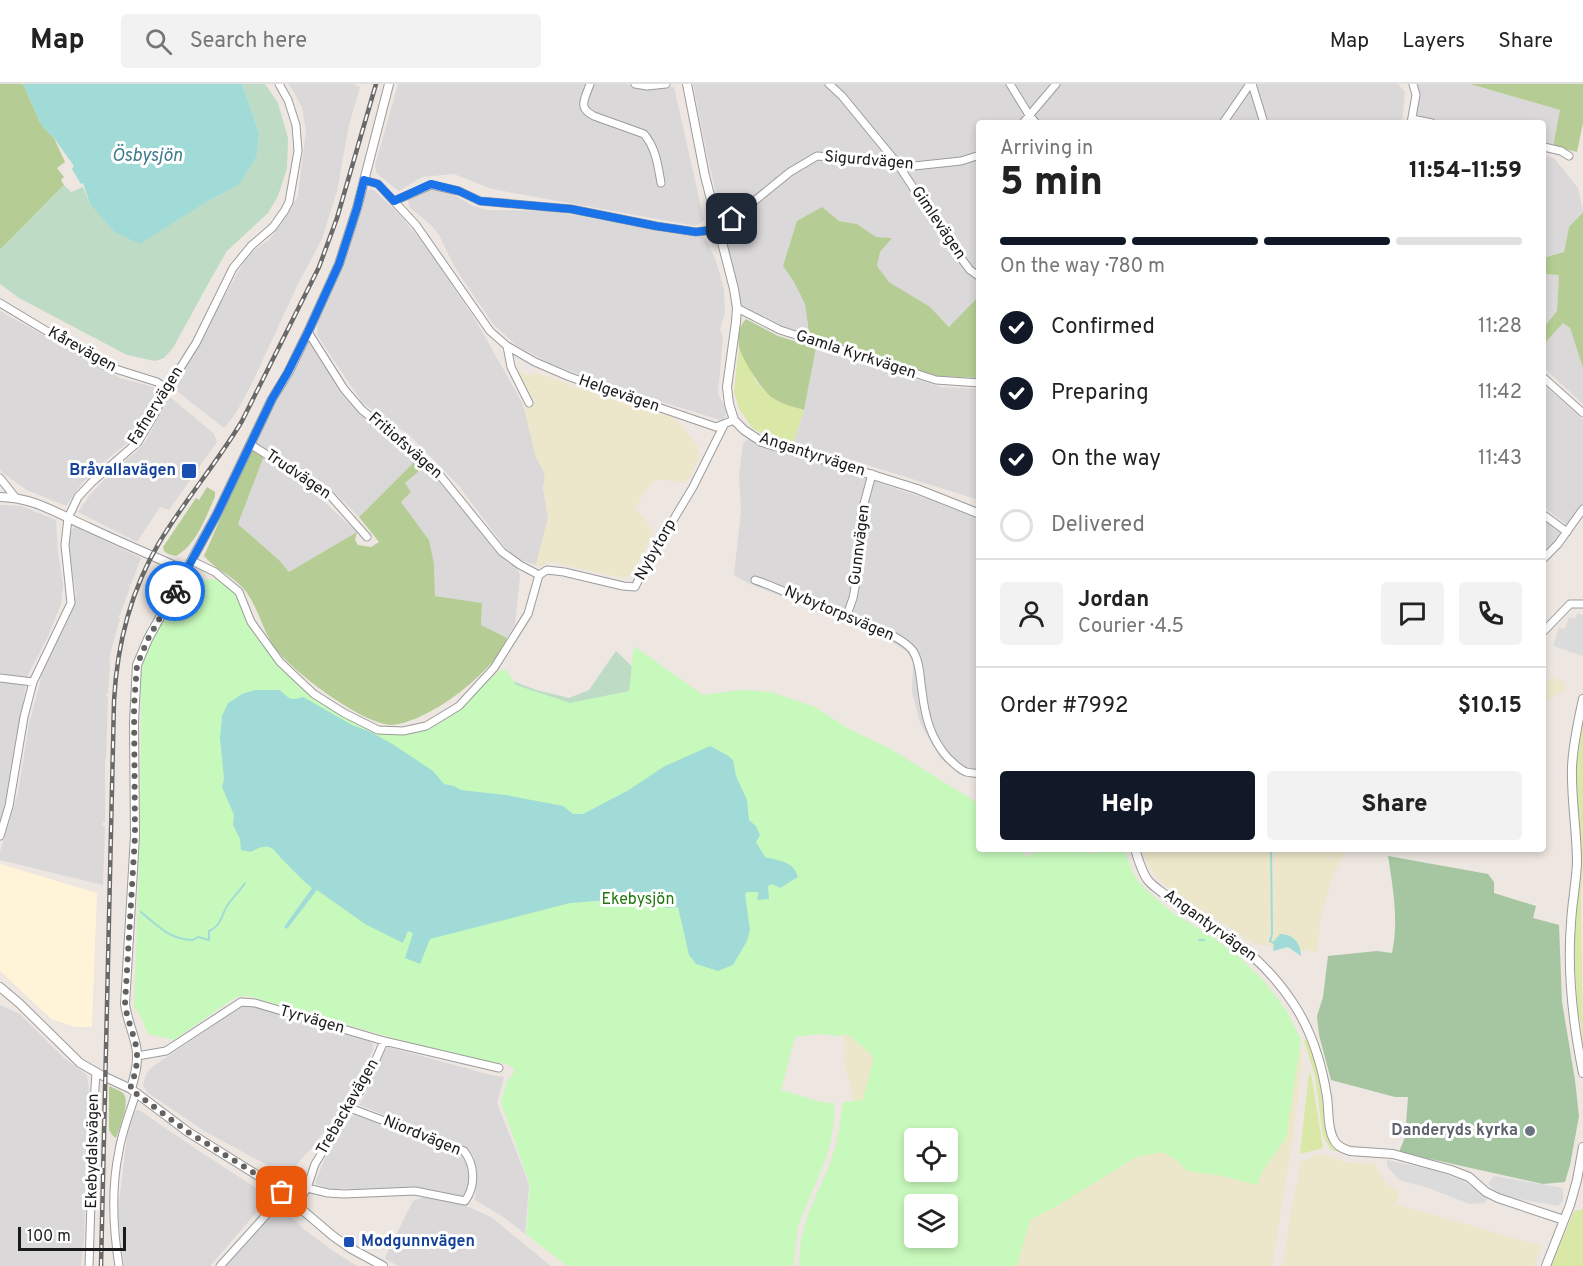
<!DOCTYPE html>
<meta charset="utf-8">
<style>
body{margin:0;font-family:Overpass,sans-serif;background:#f2f2f2;color:#222;height:100vh;display:flex;flex-direction:column;font-size:22px;white-space:nowrap}
*{box-sizing:border-box;margin:0}
p{font-size:20px;color:#767676}
.icon{flex:none;width:33px;height:33px;fill:none;stroke:currentColor;stroke-width:2;stroke-linecap:round;stroke-linejoin:round}
.map{position:relative;flex:1;overflow:hidden}
.panel{position:absolute;left:976px;top:36px;width:570px;height:732px;display:flex;flex-direction:column;background:#fff;border-radius:6px;box-shadow:0 3px 9px #0003}
.panel>*{flex:none}
.controls{position:absolute;left:904px;top:1044px;display:grid;gap:12px}
.controls a{display:grid;place-items:center;width:54px;height:54px;border-radius:6px;background:#fff;box-shadow:0 3px 9px #0003;font-size:30px}
.scale{position:absolute;left:18px;bottom:15px;width:108px;box-sizing:border-box;padding-left:6px;border:3px solid #1b1b1b;border-top:0;font-size:16px;line-height:21px;white-space:nowrap;color:#1b1b1b;-webkit-text-stroke:4px #fff;paint-order:stroke}
.pin{position:absolute;display:grid;place-items:center;width:51px;height:51px;color:#fff;margin:-26px;border-radius:12px;box-shadow:0 3px 9px #0006}
.courier{position:absolute;display:grid;place-items:center;width:60px;height:60px;margin:-30px;border:4px solid #1a73e8;border-radius:50%;background:#fff;color:#222;box-shadow:0 2px 8px #0007}
.overview em{font-style:normal;font-weight:800}
.overview div{display:flex;flex-direction:column-reverse}
.overview{display:flex;align-items:center;justify-content:space-between;height:102px;padding:0 24px}
h1{font-size:39px;font-weight:800;line-height:45px}
.bar{display:grid;grid-template-columns:repeat(4,1fr);gap:9px 6px;align-content:center;height:72px;padding:0 24px}
.bar i{height:8px;border-radius:4px;background:#e0e0e0}
.bar .on{background:#111827}
.bar p{grid-column:span 4}
.line{display:flex;align-items:center;gap:15px;padding:0 24px;border-top:2px solid #e0e0e0}
.line div{flex:1}
.round{display:grid;place-items:center;flex:none;width:63px;height:63px;border-radius:6px;background:#f2f2f2}
ol{padding:0 24px;list-style:none}
li{display:flex;align-items:center;gap:18px;height:66px}
li p{margin-inline-start:auto}
li .icon{padding:6px;border-radius:50%;background:#111827;color:#fff;stroke-width:4}
li:last-child{color:#767676}
li i{width:33px;height:33px;border:3px solid #e0e0e0;border-radius:50%}
.cta{display:flex;gap:12px;margin-top:auto;padding:12px 24px}
.cta a{flex:1;height:69px;border-radius:6px;background:#111827;color:#fff;font-size:24px;font-weight:800;line-height:69px;text-align:center}
.cta a+a{background:#f2f2f2;color:#222}
header{display:flex;align-items:center;gap:36px;box-sizing:border-box;height:84px;padding:0 30px;background:#fff;border-bottom:2px solid #e0e0e0}
header strong{font-size:28px}
nav{display:flex;gap:33px;margin-inline-start:auto;font-size:21px}
.search{width:420px;height:54px;background:#f2f2f2;display:flex;align-items:center;gap:15px;box-sizing:border-box;padding:0 21px;border-radius:6px;color:#767676;font-size:22px}
.map>svg:first-child{display:block}
.residential{fill:#dad8d9}
.education{fill:#fff4d8}
.farmland{fill:#ece6cb}
.grass{fill:#d9e8a6}
.forest{fill:#b5cd95}
.wetland{fill:#bedbc5}
.cemetery{fill:#a6c6a2}
.park{fill:#c8f9bc;fill-rule:evenodd}
.parking{fill:#dbdbdb}
.water{fill:#a1dbd8}
.lines{fill:none;stroke-linecap:round;stroke-linejoin:round}
.stream{stroke:#a1dbd8;stroke-width:2}
.minor-casing{stroke:#9c9c9c;stroke-width:9}
.tertiary-casing{stroke:#9c9c9c;stroke-width:10}
.minor{stroke:#fff;stroke-width:7}
.tertiary{stroke:#fff;stroke-width:8}
.rail-casing{stroke:#696969;stroke-width:4.5}
.rail{stroke:#fff;stroke-width:2;stroke-dasharray:7;stroke-linecap:butt}
.done{stroke:#646260;stroke-width:6;stroke-dasharray:0 10.8}
.route{stroke:#1a73e8;stroke-width:8}
.transit-dot{fill:#1a4fb4;stroke:#fff;stroke-width:2}
.worship-dot{fill:#6b7280;stroke:#fff;stroke-width:2}
.labels{text-anchor:middle;dominant-baseline:central;stroke-width:6;stroke-linejoin:round;paint-order:stroke}
.street-label{font-size:16px;fill:#1b1b1b;stroke:#fff}
.transit-label{font-size:16px;font-weight:bold;fill:#164399;stroke:#fff;text-anchor:end}
.park-label{font-size:16px;fill:#20780b;stroke:#fff}
.worship-label{font-size:16px;font-weight:bold;fill:#5b616d;stroke:#fff;text-anchor:end}
.water-label{font-size:18px;font-style:italic;fill:#3e7a8b;stroke:#fff}
</style>
<header>
<strong>Map</strong>
<div class="search"><svg class="icon" aria-label="search" viewBox="0 0 24 24"><circle cx="10" cy="10" r="6"/><path d="M15 15l6 6"/></svg>Search here</div>
<nav><a>Map</a><a>Layers</a><a>Share</a></nav>
</header>
<div class="map">
<svg width="1583" height="1182" viewBox="0 0 1583 1182">
<rect width="100%" height="100%" fill="#ede6e1"/>
<!-- residential -->
<path class="residential" d="M289,0h64l7,3 -11,38 -12,66 -15,48 -24,45 -46,99 -16,30 -12,15 -51,-40 74,-132 23,-17 19,-27 9,-16 8,-65 -4,-24z
M398,0h229l8,3h39l30,133 -8,6 -204,-37 -38,-15 -32,3 -23,14 -22,-17 -2,-8z
M693,0h705l7,8 -3,31h-422l-1,173 -29,31 -21,-20 -40,-25 -12,-16 3,-14 11,-14 -15,-1 -19,-13 -18,-3 -56,45 11,16 11,22 4,29 -24,-6 -45,-23 -14,-68 -19,-81z
M1418,0h52l90,26 -7,36 -9,-2v-21h-96l-29,-6 -5,-5z
M1544,72l10,2 24,30 5,23 -14,16 -5,25 -19,5 -1,-2z
M371,105l4,2 24,23 27,32 50,75 42,74 6,13 12,49 9,17 -2,14 5,30 -12,47 -19,-6 -13,-13 -45,-60 -24,-25 -27,-27 -25,-16 -21,-16 -45,-67 1,-17 24,-52 25,-75z
M439,106l10,2 24,14 14,4 65,1 125,23 26,2 6,9 7,16 8,28 1,23 -5,17 3,8 -5,56 9,19 -3,7 -4,1 -109,-34 -60,-22 -34,-18 -24,-22 -39,-58 -15,-31 -9,-11 -21,-17 -1,-7 19,-9z
M1544,190l15,1 -2,36 -13,16z
M0,227l120,67 30,8 7,3 -18,42 -6,8 -21,16 -30,28 -16,23 -39,-16 -24,-17 -3,-3z
M1563,239l7,5 13,40v36l-39,-36v-24z
M307,258h5l29,52 11,11 66,53 -59,59 -30,-30 -71,-43 -1,-3z
M816,264l125,39 38,2v111l-185,-58 10,-32z
M1544,301l39,35v83l-15,23 -24,-19z
M169,312l45,38 3,8 -48,68 -9,-3 -23,35 -59,-30 12,-17 26,-28 19,-14 11,-12z
M748,355l185,62 46,18v258l-18,-2 -21,-17 -20,-35 -8,-32 1,-28 -6,-11 -21,-14 -138,-55 -14,-8 7,-63 -2,-37 4,-32z
M264,372l46,33 47,43 -68,40 -9,-11 -42,-37z
M426,381l72,88 10,10 8,3 4,9 -5,49 -8,14 -26,-13 1,-22 -47,-7 -1,-32 -5,-24 -28,-38 10,-10 -6,-9z
M0,421l21,1 35,14 2,32 5,33 -2,19 -13,32 -21,41 -27,-4z
M1544,434l20,15 -20,19z
M75,442l66,32 -10,26h-2l1,3 -10,28h-1l-1,2 2,1 -11,40 1,5 -2,31h-2v2l2,1 -2,62 -1,1v62h-2l-1,3 3,1 -2,59 -103,-25v-8l18,-59 11,-69 11,-41 2,-12 30,-62 4,-14 -6,-41 -1,-21z
M0,597l26,4 -22,126 -4,11z
M0,921l20,9 44,44 23,17 2,16 -5,148 -3,27h-81z
M244,921l16,2 109,33 4,4v5l-18,43 -41,53 -27,31 -81,-44 -58,-39 -5,-8 3,-11 6,-7z
M388,963l103,28 13,2 -7,26 32,81 -4,50 -20,-16 -30,-18 2,-27 -3,-16 -9,-11 -106,-41 6,-10 19,-44z
M139,1026l63,43 68,44 -60,69h-86l-6,-55 9,-75 6,-24z
M356,1031l109,42 5,27 -4,10 -4,2 -39,-8 -92,1 -15,-5v-4l13,-31 23,-33z
M423,1113l41,8 27,12 60,49h-152l-14,-7 2,-6 26,-52z
M275,1116l30,30 31,23 21,13h-138z"/>
<!-- education -->
<path class="education" d="M0,780l97,29 -5,134h-17l-24,-8 -51,-48z"/>
<!-- farmland -->
<path class="farmland" d="M519,286l9,6 8,-3 82,28 56,17 24,28 1,10 -9,22 -7,5 -22,-4 -9,3 -17,25 12,16 6,12 -23,40 -6,3 -78,-17 -2,6 -8,-2 12,-47 -5,-30 2,-14 -9,-17 -12,-49 9,-4 -16,-32z
M1553,594l9,2 5,9 -23,13v-22z
M1141,765h206l-14,27 -12,38 -4,38 -62,-8 -77,-49 -22,-18 -12,-20z
M867,919l48,135v100l13,9 101,-27 264,-190 9,23v14l-10,76 -20,123h-457l27,-122 -7,-5 5,-10 13,-1 -1,-39 -8,-25 1,-42z
M1316,1071h11l17,7 30,2 13,20 13,8 -4,12 146,42 -8,20h-251l7,-48 11,-56z"/>
<!-- grass -->
<path class="grass" d="M739,263l18,36 17,16 30,11 -11,35 -24,-8 -17,-9 -13,-20 -5,-17z
M1583,629v151l-2,34 2,148c-2,-11 0,-21 -5,-31l-4,-64 2,-41 5,-51 -5,-79 1,-29z
M1307,956l10,28 11,70 4,9 7,5 -8,-2 -8,-14 -8,-60 -11,-35z
M1309,989l2,1 12,74 -23,6z
M1583,1124v58h-32l23,-55 7,-1z"/>
<!-- forest -->
<path class="forest" d="M0,0h23l17,38 5,7 9,9 11,24 -8,6 7,9 -3,3 3,5 -64,65z
M1470,0h113v39l-6,29 -24,-6 7,-36z
M822,123l17,14 18,3 19,13 16,1 -12,14 -3,14 12,16 41,25 19,20 30,-31v82l-42,-2 -119,-37 -9,-6 -4,-29 -11,-22 -11,-16 14,-45z
M1583,128v156l-13,-40 -7,-5 -19,21v-17l13,-16 2,-36 -15,-1v-19l2,2 18,-5 5,-25z
M746,235l32,17 38,12 -12,62c-9,-3 -23,-6 -31,-12 -11,-7 -32,-40 -34,-52 -1,-8 0,-21 7,-27z
M251,365l13,7 -26,68 42,37 9,11 68,-40 -2,8 3,5 13,2 8,-5 -20,-25 59,-59 8,7 -21,18 6,9 -10,10 28,38 5,24 1,32 47,7 -1,22 26,13c-3,7 -6,14 -11,20 -23,26 -48,46 -79,60 -8,3 -18,7 -26,7 -30,-2 -98,-53 -116,-77 -13,-18 -17,-43 -32,-60 -12,-13 -28,-19 -39,-32z
M207,403l8,5v5c-10,21 -18,47 -39,59l-8,-2 -4,-3 -1,-4 33,-49 3,2z
M109,1002c4,2 10,4 14,7 8,8 -4,35 -7,45l-4,-3 -3,-5z"/>
<!-- wetland -->
<path class="wetland" d="M242,0h23l13,19 10,35 -1,30 -9,28 -10,17 -41,38 -14,24 -40,73 -9,10 -9,3 -28,-6 -108,-57 -19,-14v-34l64,-65 7,7 12,-5 7,17 116,-2 33,-17 18,-29 2,-23z
M616,567l22,21 23,5 -89,50 -75,-52 39,15 33,8 20,-8z"/>
<!-- cemetery -->
<path class="cemetery" d="M1388,772l100,18 6,8v11l42,13 -3,12 26,7 3,77 13,78 4,36 -9,49 -5,17 -22,2 -144,-32 6,-15 3,-40h-13l-64,-17 -12,-45 -2,-19 6,-19 5,-41 49,-5 15,2c7,-31 1,-65 -4,-97z"/>
<!-- park -->
<path class="park" d="M218,495l10,5 6,8 23,41 28,38 23,21 46,29 36,10 31,-6 40,-23 40,-32h5l10,15 54,18 59,-12 5,-45 69,49 37,-5 31,2 44,15 34,22 40,19 90,56 1,45h41l5,8 13,-8h44l5,4h5l2,-4h29l8,22 7,12 15,14 19,16 42,26 24,18 24,23 23,30 15,30 -15,98 -21,29 -6,11 -1,6h-5l-30,-8 -36,-5 -12,-12 -13,-7 -26,5 -79,49 -27,14 -13,46h-218l2,-27 7,-25 21,-48 8,-24 6,-40 20,-2 11,-43 -26,-23 -10,2 -18,-2 -25,3 -14,53 40,12 13,1c3,46 -20,79 -35,121 -4,13 -3,28 -6,42h-226l-41,-32 4,-49 -29,-83 6,-21 6,-6 1,-6c-9,-10 -25,-5 -38,-7l-228,-66 -12,1 -62,43 -26,-6 -7,-17 -7,-10c5,-111 7,-222 7,-333 4,-22 14,-42 26,-60l9,-1 15,-19 7,-14zM915,1054h33v34h-33zM915,1120h33v34h-33z"/>
<!-- parking -->
<path class="parking" d="M1577,529l6,2v41l-30,-10 6,-18 6,1 4,-12 6,2z
M1387,1076l46,10 29,10 26,17 -3,6 -16,1 -40,-16 -30,-8 -12,-14z
M1494,1092l69,12v13l-5,5 -56,-10 -14,-12z"/>
<!-- water -->
<path class="water" d="M23,0h219l17,49 -2,23 -18,29 -33,17 -66,42 -25,-12 -25,-28 -7,-21 -2,1 -9,-15 2,-3 -20,-28 -9,-9 -5,-7z
M255,606h25c9,9 11,11 23,7l49,28 19,7 23,13 39,26 11,13 10,2 7,4 45,5 57,11 10,8h10l44,-23 38,-25 45,-20 17,9 6,5 3,16 11,24 2,20 7,6 4,9 -4,7 9,15c14,4 29,4 33,20l-18,11 -8,-4 -4,2 1,13 -11,1 -1,-3 2,-3 -2,-2h-10l-2,2 5,36 -3,11 -14,24 -15,6 -22,-7 -7,-9 -11,-48 -11,1 -17,-11 -80,6 -140,36 -10,25 -15,-6 8,-25 -5,-2 -5,12 -38,-19 -48,-34 -30,39 -3,-2 28,-39c-9,-7 -17,-16 -25,-24 -14,-12 -14,-25 -36,-12l-10,-2 -1,-11 -7,-14 1,-10 -12,-28 2,-8 -4,-41 2,-22 6,-13 14,-9z
M1280,850c13,0 21,9 21,22l-13,-9 -15,4 1,-10z"/>
<g class="lines">
<!-- stream -->
<path class="stream" d="M1271,765l1,85 -2,7 6,3
M141,828c18,15 28,27 52,28l5,-3 11,3v-9c13,-5 12,-17 20,-28 5,-7 11,-12 16,-20
M1199,856h5"/>
<!-- minor casing -->
<g class="minor-casing">
<path id="minor" d="M590,0c-5,15 -13,24 4,32l50,18c12,14 14,32 17,49
M635,0l12,2 19,-2
M829,0l13,12 55,67 52,79 21,28 10,7
M1010,0l19,31 7,8
M1252,0l12,39
M1412,35l20,4
M1023,39l33,-39
M1223,39l27,-39
M1411,39l5,-28 -3,-11
M1544,63l17,4 8,5
M364,96l14,4 38,41 74,106 17,15 28,16 35,15 146,50 18,-7
M394,117l37,-16 28,6 21,10 91,8 85,17 40,6 24,-3 70,-57 27,-16 80,7 17,3 47,-5 19,-6
M0,219l103,62 54,17 10,7
M737,224l43,22 156,50 44,3
M308,248l36,57 18,21 34,27 43,37 63,78 18,13 19,10
M507,262l4,21 18,36
M1544,294l39,35
M250,360l79,50 38,43
M0,394l15,19
M1544,431l23,17
M1544,474l14,-14 25,-35
M192,477l23,11 24,20 12,30 29,40 20,19 14,13 30,19 34,17 25,1 23,-5 33,-20 35,-38 34,-54 11,-39
M539,491l8,-5 17,2 59,14 12,1 10,-20 48,-80 31,-62
M755,496c22,7 42,18 63,26 24,9 81,26 95,45 7,11 7,27 9,40 3,25 8,47 26,67 5,5 11,11 18,14 4,1 9,1 14,2
M847,531l6,-17 3,-16 5,-67 11,-41
M1544,547l26,-27h13
M0,594l33,4
M0,752l9,-30 15,-89 9,-35 38,-79 -6,-58 3,-27 10,-21 14,-15 46,-40 16,-27 13,-26 29,-46 37,-75 18,-22 22,-19 12,-17 4,-8 9,-51 -2,-26 -8,-25 -9,-16
M137,972l29,-5 75,-49 14,1 129,38 115,27
M307,1104l21,5 16,1 71,-3 50,10c11,-15 10,-36 -1,-50l-114,-43
M297,1121l10,-17 8,-24 52,-84 17,-39
M89,1182l5,-162 2,-32
M119,1182c-6,-38 -8,-78 0,-115 3,-20 11,-39 17,-58
M220,1182l48,-53 14,-21"/>
</g>
<!-- tertiary casing -->
<g class="tertiary-casing">
<path id="tertiary" d="M687,0l18,92 29,113 3,19 -1,14 -9,65 2,17 5,16 10,10 18,12 66,19 89,28 63,25
M0,413c33,0 58,17 88,30 32,15 65,29 98,44
M1583,615c-5,23 -10,45 -11,68 -1,32 5,64 5,96 -1,21 -5,40 -6,60 -4,50 2,101 12,150
M1135,765c3,9 6,21 12,30 5,7 14,12 21,18 17,12 35,23 53,35 29,19 53,42 72,71 18,27 29,62 34,94 2,13 0,29 6,41 3,8 10,11 17,13l43,3 58,16 18,7 17,15 12,6 66,22
M0,903l19,16 61,60 21,12 30,14 57,43 85,53 60,51 17,12 33,18
M131,1005c4,-14 8,-28 5,-43 -3,-14 -9,-27 -11,-42l10,-168 -1,-114 3,-57 11,-26 69,-125 55,-115 16,-26 20,-41 31,-68 18,-56 32,-124
M1546,1182l24,-61 7,-25 6,-33"/>
</g>
<!-- minor -->
<use href="#minor" class="minor"/>
<!-- tertiary -->
<use href="#tertiary" class="tertiary"/>
<!-- rail casing -->
<g class="rail-casing">
<path id="rail" d="M101,1182l13,-565c3,-56 16,-109 45,-158 25,-42 58,-80 83,-122l77,-154 18,-49 39,-134"/>
</g>
<!-- rail -->
<use href="#rail" class="rail"/>
</g>
<g class="lines">
<!-- done -->
<path class="done" d="M175,507l-27,48 -11,26 -3,41 1,130 -10,168c2,15 8,28 11,42 3,15 -1,29 -6,43l58,43 60,37 34,23"/>
<!-- route -->
<path class="route" d="M175,507l42,-77 55,-115 16,-27 20,-40 31,-68 18,-56 7,-28 14,4 16,17 37,-17 28,7 21,10 91,8 85,17 40,6 24,-3 12,-10"/>
</g>
<!-- markers -->
<g class="transit-dot">
<rect x="181" y="379" width="16" height="16" rx="3"/>
<rect x="343" y="1152" width="12" height="12" rx="3"/>
</g>
<circle class="worship-dot" cx="1530" cy="1047" r="6"/>
<g class="labels">
<!-- street labels -->
<g class="street-label">
<text transform="translate(869 77) rotate(5)">Sigurdvägen</text>
<text transform="translate(938 139) rotate(56)">Gimlevägen</text>
<text transform="translate(82 266) rotate(29)">Kårevägen</text>
<text transform="translate(856 271) rotate(18)">Gamla Kyrkvägen</text>
<text transform="translate(619 310) rotate(19)">Helgevägen</text>
<text transform="translate(156 322) rotate(-58)">Fafnervägen</text>
<text transform="translate(405 362) rotate(41)">Fritiofsvägen</text>
<text transform="translate(812 371) rotate(18)">Angantyrvägen</text>
<text transform="translate(298 391) rotate(34)">Trudvägen</text>
<text transform="translate(860 461) rotate(-83)">Gunnvägen</text>
<text transform="translate(656 466) rotate(-61)">Nybytorp</text>
<text transform="translate(839 530) rotate(23)">Nybytorpsvägen</text>
<text transform="translate(1210 842) rotate(36)">Angantyrvägen</text>
<text transform="translate(312 936) rotate(16)">Tyrvägen</text>
<text transform="translate(348 1023) rotate(-60)">Trebackavägen</text>
<text transform="translate(422 1052) rotate(22)">Niordvägen</text>
<text transform="translate(93 1067) rotate(-89)">Ekebydalsvägen</text>
</g>
<!-- transit labels -->
<g class="transit-label">
<text x="176" y="387">Bråvallavägen</text>
<text x="361" y="1158" text-anchor="start">Modgunnvägen</text>
</g>
<!-- park labels -->
<g class="park-label">
<text x="638" y="816">Ekebysjön</text>
</g>
<!-- worship labels -->
<g class="worship-label">
<text x="1518" y="1047">Danderyds kyrka</text>
</g>
<!-- water labels -->
<g class="water-label">
<text x="147" y="72">Ösbysjön</text>
</g>
</g>
</svg>
<div class="controls">
<a><svg class="icon" aria-label="locate" viewBox="0 0 24 24"><circle cx="12" cy="12" r="6"/><path d="M12 2v4M12 18v4M2 12h4M18 12h4"/></svg></a>
<a><svg class="icon" aria-label="layers" viewBox="0 0 24 24"><path d="M12 4l9 5-9 5-9-5zM3 14l9 5 9-5"/></svg></a>
</div>
<div class="scale">100 m</div>
<div class="pin" style="left:282px;top:1108px;background:#ea580c"><svg class="icon" aria-label="bag" viewBox="0 0 24 24"><path d="M5 8h14l-1 12H6zM9 8a3 3 0 0 1 6 0"/></svg></div>
<div class="pin" style="left:732px;top:135px;background:#1f2937"><svg class="icon" aria-label="home" viewBox="0 0 24 24"><path d="M3 11l9-7 9 7M6 9v11h12V9"/></svg></div>
<div class="courier" style="left:175px;top:507px"><svg class="icon" aria-label="bike" viewBox="0 0 24 24"><circle cx="6" cy="16" r="4"/><circle cx="18" cy="16" r="4"/><path d="M6 16l4-8h5l3 8M10 8l3 8H6M13 5h3"/></svg></div>
<section class="panel">
<div class="overview"><div><h1>5 min</h1><p>Arriving in</p></div><em>11:54–11:59</em></div>
<div class="bar"><i class="on"></i><i class="on"></i><i class="on"></i><i></i><p>On the way · 780 m</p></div>
<ol>
<li><svg class="icon" aria-label="check" viewBox="0 0 24 24"><path d="M5 12l5 5 9-10"/></svg>Confirmed<p>11:28</p></li>
<li><svg class="icon" aria-label="check" viewBox="0 0 24 24"><path d="M5 12l5 5 9-10"/></svg>Preparing<p>11:42</p></li>
<li><svg class="icon" aria-label="check" viewBox="0 0 24 24"><path d="M5 12l5 5 9-10"/></svg>On the way<p>11:43</p></li>
<li><i></i>Delivered</li>
</ol>
<div class="line" style="height:108px"><a class="round"><svg class="icon" aria-label="person" viewBox="0 0 24 24"><circle cx="12" cy="8" r="4"/><path d="M4 21q1-7 8-7t8 7"/></svg></a><div><b>Jordan</b><p>Courier · 4.5</p></div><a class="round"><svg class="icon" aria-label="chat" viewBox="0 0 24 24"><path d="M4 5h16v11H9l-5 4z"/></svg></a><a class="round"><svg class="icon" aria-label="phone" viewBox="0 0 24 24"><path d="M5 4h4l2 5-3 2q2 4 5 5l2-3 5 2v4C11 20 4 13 5 4z"/></svg></a></div>
<div class="line" style="height:78px"><div>Order #7992</div><b>$10.15</b></div>
<div class="cta"><a>Help</a><a>Share</a></div>
</section>
</div>
